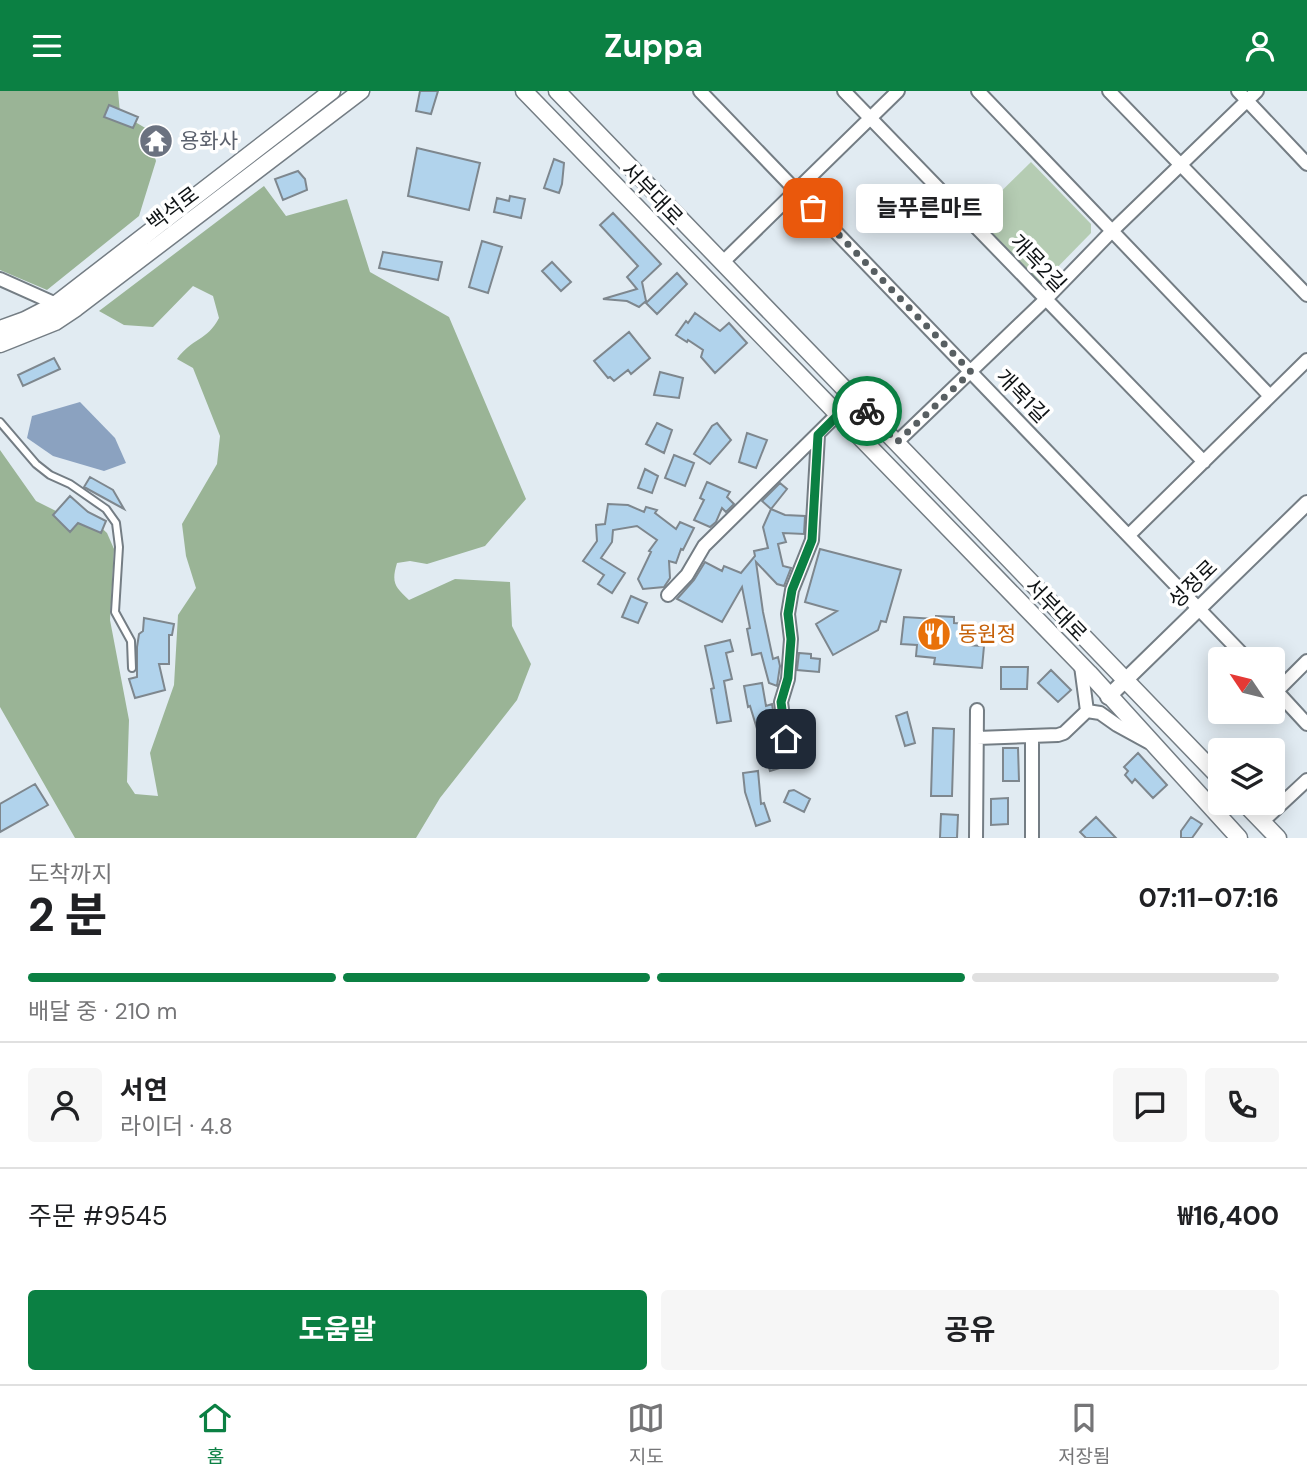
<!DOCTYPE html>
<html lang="ko">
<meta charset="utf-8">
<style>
body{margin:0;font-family:"DM Sans","Noto Sans KR",sans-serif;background:#f6f6f6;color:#202124;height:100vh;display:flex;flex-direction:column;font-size:26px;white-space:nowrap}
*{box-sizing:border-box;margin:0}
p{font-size:23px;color:#757577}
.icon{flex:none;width:38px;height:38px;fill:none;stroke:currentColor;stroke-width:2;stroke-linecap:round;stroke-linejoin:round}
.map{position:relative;height:747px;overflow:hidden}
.details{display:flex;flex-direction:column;background:#fff;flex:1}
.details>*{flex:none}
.needle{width:46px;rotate:305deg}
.controls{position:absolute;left:1208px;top:556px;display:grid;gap:14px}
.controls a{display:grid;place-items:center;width:77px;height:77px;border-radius:7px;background:#fff;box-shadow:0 4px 18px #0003;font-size:35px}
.pin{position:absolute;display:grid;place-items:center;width:60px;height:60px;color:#fff;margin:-30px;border-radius:14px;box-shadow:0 4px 10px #0006}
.courier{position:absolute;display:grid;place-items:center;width:70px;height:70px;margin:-35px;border:5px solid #0b8043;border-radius:50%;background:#fff;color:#222;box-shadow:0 2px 9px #0007}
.bubble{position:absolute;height:49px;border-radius:7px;background:#fff;box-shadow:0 4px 18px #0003;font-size:23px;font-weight:700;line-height:49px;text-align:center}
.summary em{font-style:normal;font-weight:700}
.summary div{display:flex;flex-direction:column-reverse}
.summary{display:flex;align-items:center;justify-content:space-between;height:119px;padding:0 28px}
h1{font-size:46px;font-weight:700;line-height:52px}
.bar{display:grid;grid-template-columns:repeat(4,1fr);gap:10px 7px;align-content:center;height:84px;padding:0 28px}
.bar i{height:9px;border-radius:5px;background:#e0e0e0}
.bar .selected{background:#0b8043}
.bar p{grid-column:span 4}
.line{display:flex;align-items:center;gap:18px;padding:0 28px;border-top:2px solid #e0e0e0}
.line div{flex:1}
.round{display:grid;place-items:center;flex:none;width:74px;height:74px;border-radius:7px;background:#f6f6f6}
.primary-button{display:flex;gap:14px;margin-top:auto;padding:14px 28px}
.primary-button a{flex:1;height:80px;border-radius:7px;background:#0b8043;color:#fff;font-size:28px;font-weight:700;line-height:80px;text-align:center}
.primary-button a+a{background:#f6f6f6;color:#202124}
header{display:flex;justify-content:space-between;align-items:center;height:91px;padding:0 28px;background:#0b8043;color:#fff;font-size:32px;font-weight:700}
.menu{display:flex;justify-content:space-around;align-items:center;height:98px;border-top:2px solid #e0e0e0;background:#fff;font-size:19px;color:#757577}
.menu a{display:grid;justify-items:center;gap:4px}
.menu .selected{color:#0b8043}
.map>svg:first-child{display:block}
.green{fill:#b5ccb3}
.forest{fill:#9ab496}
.water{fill:#8ba2c0}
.building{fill:#b1d3ec;stroke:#7e878e;stroke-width:2}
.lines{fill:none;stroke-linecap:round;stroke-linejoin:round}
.service-casing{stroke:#747d84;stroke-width:10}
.minor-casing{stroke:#747d84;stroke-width:16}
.tertiary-casing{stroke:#747d84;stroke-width:18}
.secondary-casing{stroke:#747d84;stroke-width:19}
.service{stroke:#fff;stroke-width:6}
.minor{stroke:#fff;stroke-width:12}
.tertiary{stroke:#fff;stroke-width:14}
.secondary{stroke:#fff;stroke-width:16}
.done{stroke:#585f62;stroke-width:7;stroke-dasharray:0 12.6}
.route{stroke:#0b8043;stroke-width:9}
.labels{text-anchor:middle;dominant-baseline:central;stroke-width:7;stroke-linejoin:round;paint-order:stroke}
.worship-label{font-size:21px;fill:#5b616d;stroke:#fff;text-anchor:start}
.street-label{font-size:21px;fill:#0f1315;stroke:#fff}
.food-label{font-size:21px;fill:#c56008;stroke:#fff;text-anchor:start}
</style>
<header><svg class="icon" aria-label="menu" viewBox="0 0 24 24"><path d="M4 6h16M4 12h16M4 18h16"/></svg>Zuppa<svg class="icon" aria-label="person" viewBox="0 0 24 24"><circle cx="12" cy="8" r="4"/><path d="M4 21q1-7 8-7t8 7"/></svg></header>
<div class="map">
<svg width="1307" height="747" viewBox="0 0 1307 747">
<rect width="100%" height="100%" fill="#e1ebf2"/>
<!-- green -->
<path class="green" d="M1031,71l60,62v9l-47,48 -8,2 -62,-65z"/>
<!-- forest -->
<path class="forest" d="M0,0h118l2,22 27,16 9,32 -17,55 -92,74 -47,-20z
M264,95l22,30 61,-17 23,73 79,45 77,182 -41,47 -58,18 -17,-3 -13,2c-6,20 -2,24 12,37l46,-21 55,3 2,44 19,38 -14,36 -77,98 -24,40h-341l-75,-131v-257l36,51 28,14 28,4 15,14 7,16 -4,71 19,100 -2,62 8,12 23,2 -8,-43 24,-68 4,-70 18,-27 -10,-32 -4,-32 35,-60 3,-28 -27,-68 -16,-9c15,-21 30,-18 42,-41l-6,-22 -20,-10 -40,41 -29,-2 -25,-14z"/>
<!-- water -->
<path class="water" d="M80,311l35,36 11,25 -22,8 -51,-15 -26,-18 5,-22z"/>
<!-- building -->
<path class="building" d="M420,0h18l-7,23 -15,-3z
M109,14l29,12 -5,11 -29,-11z
M417,57l63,15 -11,47 -61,-14z
M554,68l10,4 -2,21 -3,9 -15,-5z
M298,80l7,8 2,11 -24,10 -8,-21z
M510,105l15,3 -4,19 -27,-6 3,-14 12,3z
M613,122l48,51 -19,18 4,19 -7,6 -12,-6 -24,-2 34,-10 -10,-12 11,-11 -38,-41z
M482,150l20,6 -14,46 -19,-6z
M383,161l59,10 -4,18 -59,-12z
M552,171l19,20 -10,9 -19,-20z
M677,182l10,11 -30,30 -11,-11z
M695,222l25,18 9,-8 18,20 -32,30 -14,-16 2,-7 -15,-10 -1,2 -11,-7 10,-14 2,2z
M629,241l21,26 -19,16 -3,-4 -14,11 -4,-4 -2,1 -14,-17z
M54,267l6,11 -37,17 -5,-11z
M660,281l23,6 -4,20 -25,-3z
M657,332l15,7 -8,23 -18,-9z
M717,332l14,17 -21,24 -16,-10 18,-28z
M747,342l20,7 -11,28 -17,-6z
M674,364l20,8 -9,23 -20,-8z
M645,378l13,7 -6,17 -14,-5z
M90,386l23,13 11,19 -40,-22z
M707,391l23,10 -3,5 7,7 -8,8 -4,-4 -6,14 -6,5 -16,-7 10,-20 -4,-2z
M780,392l7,6 -16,20 -9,-8z
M70,405l18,16 18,9 -5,12 -23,-10 -8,9 -17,-17z
M608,413l20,1 16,7 2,-5 11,3 -2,3 21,16 4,-7 14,6 -11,22 -2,-1 -5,14 -7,-2 1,17 -6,9 -21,2 -5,-10 13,-27 -2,-1 8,-11 -20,-14 -24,4 -1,12 -11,16 24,15 -13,20 -14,-9 6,-9 -21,-14 14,-20 -1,-16 9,-1z
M771,418l14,6 20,1 -1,18 -21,-1 3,9 -8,2 5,22 8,2 -7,18 -7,-2 -21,-22 7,50 10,47 5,-2 2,9 -3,20 -8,-3 -8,-30 -9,2 -5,-26 3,-1 -8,-41 -20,35 -45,-23 17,-19 11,-18 17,9 2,-5 17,7 14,-17 -1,-5 14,-3 -5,-21z
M820,458l81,21 -15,52 -5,-1 -3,9 -45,25 -17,-31 21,-13 -32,-9z
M631,505l16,7 -9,20 -16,-6z
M936,525l18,1v6l13,1 -2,21 19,1 -2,22 -48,-4 1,-6 -19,-2 1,-11 -16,-1 3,-27 32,2z
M144,527l30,6 -2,11h-3v29h-10l6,26 -30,8 -6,-19 8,-2v-30l2,-13 4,-3z
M730,549l3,11 -7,2 6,26 -8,2 7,40 -14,2 -6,-34 3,-1 -9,-42z
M799,562l12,1v4l9,1 -1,13 -22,-2z
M1001,576h27l-1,22h-26z
M1051,579l20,20 -13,12 -20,-19z
M762,592l4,23 6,-2 6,37 -3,1 8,25 -13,4 -20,-65 -2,1 -4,-21z
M907,621l8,31 -10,3 -9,-30z
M933,637l21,1 -2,67h-21z
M1003,657h15l1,33h-16z
M1138,662l29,32 -14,13 -18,-19 -3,4 -7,-8 3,-4 -4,-4z
M758,680l3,33 3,-1 6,18 -14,5 -11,-34 -2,-19z
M35,693l13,21 -48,27v-28z
M794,699l16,9 -6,13 -20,-10 5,-11z
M1008,707v26l-17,1v-26z
M941,723l17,1 -1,23h-17z
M1096,726l20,21h-30l-6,-6z
M1191,726l11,7 -10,14h-11v-7z"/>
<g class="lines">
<!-- service casing -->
<g class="service-casing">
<path id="service" d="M0,331l36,42 14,11 20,9 36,25 10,14 3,24 -4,65 16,29 1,27"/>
</g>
<!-- minor casing -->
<g class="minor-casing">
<path id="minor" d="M700,0l548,569
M844,0l360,371
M978,0l292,305
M1109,0l198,204
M1238,0l69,73
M722,172l176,-172
M0,188l56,25
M897,351l149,-143 65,-67 146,-141
M1129,444l178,-175
M668,504l19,-20 17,-29 150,-148
M1272,595l35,38
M1277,600l30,-30
M1087,620l13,2 17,12 31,17
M977,647l81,-3 6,-2 23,-22 -6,-45
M786,648l-5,-37 7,-23 3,-40 -3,-25 4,-24 20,-50 6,-105
M1262,731l45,-42
M976,747l1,-128
M1032,747v-101"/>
</g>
<!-- tertiary casing -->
<g class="tertiary-casing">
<path id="tertiary" d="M1108,606l199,-194"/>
</g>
<!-- secondary casing -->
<g class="secondary-casing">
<path id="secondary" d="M524,0l565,582 150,165
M557,0l663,687
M0,238l25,-9 31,-16 276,-213
M0,253l55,-22 21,-14 285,-217
M1244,712l34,35"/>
</g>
<!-- service -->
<use href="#service" class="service"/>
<!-- minor -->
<use href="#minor" class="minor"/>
<!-- tertiary -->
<use href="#tertiary" class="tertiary"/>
<!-- secondary -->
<use href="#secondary" class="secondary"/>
</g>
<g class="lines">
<!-- done -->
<path class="done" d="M813,117l158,164 -74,70 -30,-31"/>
<!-- route -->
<path class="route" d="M786,648l-5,-37 7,-24 3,-39 -3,-25 4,-24 20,-50 6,-105 37,-37 12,13"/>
</g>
<!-- icons -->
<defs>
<g id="temple-disc" transform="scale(1.75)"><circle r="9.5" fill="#6b7280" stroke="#fff"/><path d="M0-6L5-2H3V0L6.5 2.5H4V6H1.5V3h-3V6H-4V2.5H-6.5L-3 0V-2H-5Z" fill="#fff"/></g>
<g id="restaurant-disc" transform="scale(1.75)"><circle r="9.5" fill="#e8710a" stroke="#fff"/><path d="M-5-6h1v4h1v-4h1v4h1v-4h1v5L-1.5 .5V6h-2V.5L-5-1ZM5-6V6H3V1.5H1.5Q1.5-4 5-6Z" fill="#fff"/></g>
</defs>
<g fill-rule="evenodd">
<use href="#temple-disc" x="156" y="50"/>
<use href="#restaurant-disc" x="934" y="543"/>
</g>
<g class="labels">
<!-- worship labels -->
<g class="worship-label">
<text x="180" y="50">용화사</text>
</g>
<!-- street labels -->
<g class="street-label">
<text transform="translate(652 103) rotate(46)">서부대로</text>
<text transform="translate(173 118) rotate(-37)">백석로</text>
<text transform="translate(1038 172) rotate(46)">개목2길</text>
<text transform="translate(1022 305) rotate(46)">개목1길</text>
<text transform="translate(1193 493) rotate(-44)">성정로</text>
<text transform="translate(1056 519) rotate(46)">서부대로</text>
</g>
<!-- food labels -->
<g class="food-label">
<text x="958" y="543">동원정</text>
</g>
</g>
</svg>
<div class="controls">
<a><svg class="needle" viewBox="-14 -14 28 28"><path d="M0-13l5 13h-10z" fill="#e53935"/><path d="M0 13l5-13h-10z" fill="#757577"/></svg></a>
<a><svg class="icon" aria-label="layers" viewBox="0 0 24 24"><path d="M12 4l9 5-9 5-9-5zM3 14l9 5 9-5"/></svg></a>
</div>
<div class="pin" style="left:813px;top:117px;background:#ea580c"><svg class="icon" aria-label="bag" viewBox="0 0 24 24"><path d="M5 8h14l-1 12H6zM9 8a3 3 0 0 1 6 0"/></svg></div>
<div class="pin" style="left:786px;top:648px;background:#1f2937"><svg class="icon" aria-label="home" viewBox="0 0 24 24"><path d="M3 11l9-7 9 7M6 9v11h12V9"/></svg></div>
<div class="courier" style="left:867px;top:320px"><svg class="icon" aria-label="bike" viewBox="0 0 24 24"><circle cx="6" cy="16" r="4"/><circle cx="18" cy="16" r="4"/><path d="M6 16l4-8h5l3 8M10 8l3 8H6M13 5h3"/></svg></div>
<div class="bubble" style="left:856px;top:93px;width:147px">늘푸른마트</div>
</div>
<section class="details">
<div class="summary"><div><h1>2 분</h1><p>도착까지</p></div><em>07:11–07:16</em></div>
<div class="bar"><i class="selected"></i><i class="selected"></i><i class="selected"></i><i></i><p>배달 중 · 210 m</p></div>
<div class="line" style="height:126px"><a class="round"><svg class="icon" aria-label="person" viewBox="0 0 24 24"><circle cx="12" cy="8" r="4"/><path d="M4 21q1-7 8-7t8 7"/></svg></a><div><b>서연</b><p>라이더 · 4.8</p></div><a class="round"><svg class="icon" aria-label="chat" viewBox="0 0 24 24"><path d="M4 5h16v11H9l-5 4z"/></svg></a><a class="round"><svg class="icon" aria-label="phone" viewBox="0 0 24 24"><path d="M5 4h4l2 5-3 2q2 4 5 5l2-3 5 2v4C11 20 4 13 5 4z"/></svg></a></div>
<div class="line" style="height:91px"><div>주문 #9545</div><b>₩16,400</b></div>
<div class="primary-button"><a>도움말</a><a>공유</a></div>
</section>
<nav class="menu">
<a class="selected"><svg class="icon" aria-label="home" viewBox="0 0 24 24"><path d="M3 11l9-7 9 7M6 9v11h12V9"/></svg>홈</a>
<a><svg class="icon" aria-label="map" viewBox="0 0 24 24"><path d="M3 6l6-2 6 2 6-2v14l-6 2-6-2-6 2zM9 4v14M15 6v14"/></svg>지도</a>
<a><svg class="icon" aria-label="saved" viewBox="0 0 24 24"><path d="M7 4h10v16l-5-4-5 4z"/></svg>저장됨</a>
</nav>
